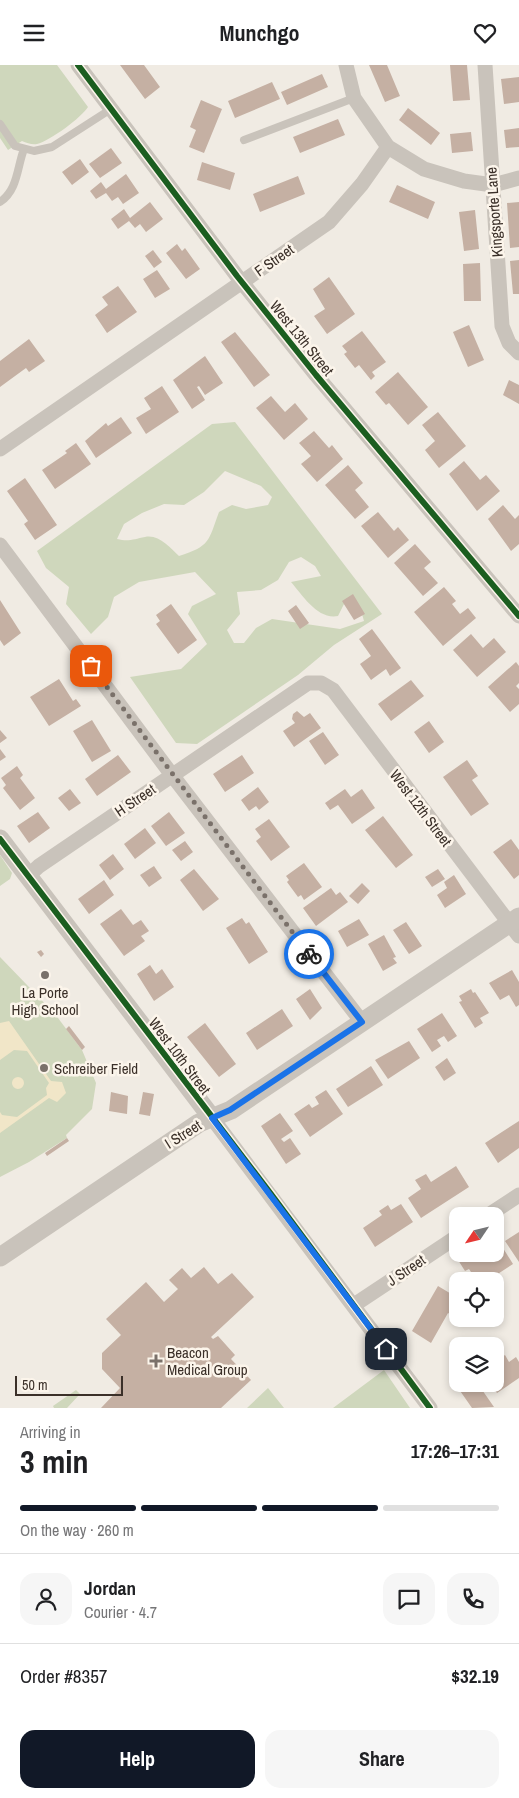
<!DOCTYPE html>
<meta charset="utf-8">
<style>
body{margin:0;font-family:"Archivo Narrow",sans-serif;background:#f6f6f6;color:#202124;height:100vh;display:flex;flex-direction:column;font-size:19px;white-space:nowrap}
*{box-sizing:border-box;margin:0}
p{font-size:16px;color:#757577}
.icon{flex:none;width:28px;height:28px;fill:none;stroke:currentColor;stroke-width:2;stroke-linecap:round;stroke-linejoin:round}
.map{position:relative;height:1343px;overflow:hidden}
.sheet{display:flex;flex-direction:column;background:#fff;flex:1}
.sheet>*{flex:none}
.needle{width:32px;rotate:235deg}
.tools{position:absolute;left:449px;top:1142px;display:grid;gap:10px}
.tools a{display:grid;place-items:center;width:55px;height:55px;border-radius:10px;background:#fff;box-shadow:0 2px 8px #0003;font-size:25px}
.scale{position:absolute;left:15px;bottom:12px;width:108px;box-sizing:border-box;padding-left:5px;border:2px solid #3b3029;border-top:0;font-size:14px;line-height:18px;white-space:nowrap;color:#3b3029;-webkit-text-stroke:4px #fcf5eb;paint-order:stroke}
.pin{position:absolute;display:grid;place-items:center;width:42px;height:42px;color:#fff;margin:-21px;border-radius:10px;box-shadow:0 2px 8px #0006}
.courier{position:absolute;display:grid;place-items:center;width:50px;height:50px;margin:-25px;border:4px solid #1a73e8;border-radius:50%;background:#fff;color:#222;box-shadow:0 1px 6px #0007}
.overview em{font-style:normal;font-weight:700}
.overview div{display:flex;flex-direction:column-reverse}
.overview{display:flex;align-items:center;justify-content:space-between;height:85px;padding:0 20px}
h1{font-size:32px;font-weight:700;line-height:38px}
.bar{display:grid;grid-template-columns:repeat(4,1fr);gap:8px 5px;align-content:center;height:60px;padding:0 20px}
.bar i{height:6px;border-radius:4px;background:#e0e0e0}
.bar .selected{background:#111827}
.bar p{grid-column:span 4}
.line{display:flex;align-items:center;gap:12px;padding:0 20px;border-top:1px solid #e0e0e0}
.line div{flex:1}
.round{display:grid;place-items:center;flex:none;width:52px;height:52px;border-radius:15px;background:#f6f6f6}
.action{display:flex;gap:10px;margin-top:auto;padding:10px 20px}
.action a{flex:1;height:58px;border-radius:15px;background:#111827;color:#fff;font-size:20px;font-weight:700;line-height:58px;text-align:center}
.action a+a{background:#f6f6f6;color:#202124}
header{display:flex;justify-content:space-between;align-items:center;height:65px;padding:0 20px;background:#fff;font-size:22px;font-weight:700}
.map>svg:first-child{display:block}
.green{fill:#cfd7bc;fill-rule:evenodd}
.sand{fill:#f1e6c8}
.building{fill:#c5b0a3}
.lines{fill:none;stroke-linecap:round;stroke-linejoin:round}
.service{stroke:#c9c3bb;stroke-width:8}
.minor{stroke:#c9c3bb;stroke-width:15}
.tertiary{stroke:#c9c3bb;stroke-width:19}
.cycleway-casing{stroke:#fcf5eb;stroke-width:9}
.cycleway{stroke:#1b5e20;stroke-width:6}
.done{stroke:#7a716a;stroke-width:5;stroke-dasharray:0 9}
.route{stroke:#1a73e8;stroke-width:6}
.poi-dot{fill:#7a716a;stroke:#fcf5eb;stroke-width:2}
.labels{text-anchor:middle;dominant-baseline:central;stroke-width:5;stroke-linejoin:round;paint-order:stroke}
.street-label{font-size:15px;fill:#3b3029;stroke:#fcf5eb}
.poi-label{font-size:15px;fill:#3b3029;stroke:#fcf5eb;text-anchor:start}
</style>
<header><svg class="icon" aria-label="menu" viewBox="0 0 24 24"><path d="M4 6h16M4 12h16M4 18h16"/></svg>Munchgo<svg class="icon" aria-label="heart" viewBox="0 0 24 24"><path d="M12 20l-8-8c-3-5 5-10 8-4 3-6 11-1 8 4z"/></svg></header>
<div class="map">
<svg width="519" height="1343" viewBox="0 0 519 1343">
<rect width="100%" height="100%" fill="#f0ebe3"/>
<!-- green -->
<path class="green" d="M0,0h57l31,42c-6,10 -38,34 -51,37 -5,1 -10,-1 -15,-3l-14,9 -8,-12z
M235,357l147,192 -48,31 -36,30 -101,69 -21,-1 -46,-66 51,-8 26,-25 -19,-30 4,-8 24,-12 -21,-22 -56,10 -25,15 -6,20 -17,17 -25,-30 3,-17 -23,-19 -9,-17 175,-127zM225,406l36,15 11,11 -4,8 -22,4 -14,-4 -13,7c-11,30 -9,34 -40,44 -9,-8 -20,-22 -34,-19 -11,2 -16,5 -28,2l7,-15 18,-11 22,-9 20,1 20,-13zM301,492l14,9 6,10 -30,6c12,14 27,38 47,34l7,-14 15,5 4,14 -24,8 -68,-10 -16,9 -12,15h-10l-7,-13 13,-16 -3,-22 24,-2 17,-10 11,-18z
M0,790l12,18 -2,6 -10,7z
M0,892l55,57 27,36 14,33 -4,26 -26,26 1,3 -38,24 -29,15z
M384,1305l26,38h-77z
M268,1323l16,20h-37z
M76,1325l4,4 -13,14h-13l-1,-2z"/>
<!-- sand -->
<path class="sand" d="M9,956l42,60 11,1 4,11 -9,9 -8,-4 -49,35v-21l2,3 15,2 30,-22 -1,-7 3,-5 -22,-32 -13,-1 -14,10v-37z
M12 1018a6 6 0 1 1 12 0a6 6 0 1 1-12 0Z"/>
<!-- building -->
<path class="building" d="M120,0h24l16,22 -15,12z
M369,0h18l13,31 -15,6z
M450,0h17l3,35 -17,1z
M322,9l6,13 -41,18 -6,-13z
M519,12v25l-15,2 -3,-25z
M272,17l8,17 -45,19 -7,-17z
M201,35l21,9 -18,44 -15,-6 7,-17 -6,-3z
M408,43l32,25 -9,12 -32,-25z
M338,54l7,16 -45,18 -7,-16z
M519,63v19l-13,1 -2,-18z
M471,67l2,19 -21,2 -2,-19z
M111,83l11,15 -22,15 -11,-14z
M80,94l9,13 -17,13 -10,-13z
M202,97l33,11 -5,17 -33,-10z
M126,109l13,19 -16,11 -5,-7 -6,4 -6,-8 -10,6 -6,-8 11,-9 5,7z
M298,111l7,18 -45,18 -7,-18z
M397,120l38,17 -7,17 -39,-17z
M150,137l13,17 -17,13 -6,-8 -5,4 -6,-7 -11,8 -7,-10 13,-10 6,9z
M519,137v45l-9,1 -3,-45z
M475,145l4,39 -15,2 -5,-39z
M177,179l5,7 3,-3 15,21 -14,10 -20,-26z
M153,185l9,12 -8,6 -9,-12z
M519,195v34h-6l-3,-33z
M480,198l1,38h-17l-1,-37z
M157,205l13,19 -15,9 -12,-19z
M329,212l26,37 -28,20 -13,-18 11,-7 -12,-20z
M118,221l19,26 -30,21 -12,-18 13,-10 -6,-8z
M469,260l15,35 -16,7 -15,-35z
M362,266l24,31 -14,10 3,4 -4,4 -12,-15 -4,3 -11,-14 3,-2 -5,-6z
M235,267l35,43 -16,12 -33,-45z
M29,274l16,22 -16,11 -3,-4 -26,19v-26z
M205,291l18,27 -18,12 -6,-9 -2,1 8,13 -13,9 -19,-29z
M398,307l30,35 -20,18 -19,-22 -3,2 -11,-13z
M509,315l10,5v19l-16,-9z
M162,321l17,26 -33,22 -10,-16 15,-9 -7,-11z
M271,331l14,16 10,-9 13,16 -24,21 -28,-32z
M438,347l28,34 -27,22 -14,-18 10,-9 -13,-16z
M121,352l11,16 -36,25 -11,-17 21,-18 2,3z
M314,366l15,17 3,-3 11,14 -26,23 -16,-18 10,-8 -12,-13z
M76,378l15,21 -36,25 -13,-19 25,-17 -2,-2z
M464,396l16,19 6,-5 14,16 -23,20 -28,-37z
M348,400l15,18 -8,7 14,17 -14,12 -30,-34z
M25,413l32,47 -22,15 -11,-16 4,-3 -21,-30z
M503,440l12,14 4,-4v29l-8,7 -23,-32z
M378,447l16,19 4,-4 11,13 -21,18 -27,-32z
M415,479l16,18 -7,6 14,15 -15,13 -29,-33z
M444,522l12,14 -4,3 8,10 8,-6 8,10 -33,28 -29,-34z
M353,529l12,20 -11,6 -12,-19z
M0,535l21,33 -17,13 -4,-6z
M171,539l26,36 -19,14 -22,-30 4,-3 -4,-6z
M296,540l13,18 -9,6 -12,-18z
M372,564l29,39 -11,8 -4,-7 -15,11 -11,-16 11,-8 -12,-17z
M471,569l12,14 11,-10 12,14 -29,25 -24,-27z
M516,597l3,4v17l-3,3 3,3v15l-9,8 -22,-25z
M59,614l14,22 3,-2 5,7 -32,20 -19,-29z
M411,615l13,16 -33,25 -13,-17z
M297,646l7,6 6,-4 11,15 -27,19 -11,-16 12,-8 -3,-4 1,-5z
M92,655l19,31 -19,11 -19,-31z
M429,656l15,21 -15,11 -15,-21z
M0,665l7,8 -7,5z
M323,667l16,23 -14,10 -16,-24z
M0,684l6,8 -6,4z
M118,690l13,17 -34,24 -12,-17z
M242,690l12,18 -29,19 -12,-18z
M467,695l11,16 -6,4 17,24 -18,12 -28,-39z
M17,701l6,9 -3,3 15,20 -15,12 -17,-22 3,-3 -5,-7z
M258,722l11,15 -10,8 -3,-4 -7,5 -8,-11z
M70,724l11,14 -12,8 -11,-13z
M345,724l6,8 11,-8 13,19 -23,16 -14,-19 -8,5 -5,-7z
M38,747l12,16 -21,15 -12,-17z
M169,747l16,21 -19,13 -15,-20z
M383,751l30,39 -17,13 -31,-38z
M269,754l21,28 -19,14 -15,-20 5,-4 -6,-8z
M145,763l11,15 -21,16 -11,-15z
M511,774l8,11v25l-5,4 -21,-27z
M185,776l8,11 -12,9 -9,-11z
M113,789l11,15 -14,11 -11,-15z
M304,798l18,24 -18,13 -3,-5 -3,2 -11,-15 2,-2 -3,-4z
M154,801l8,12 -13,9 -9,-12z
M194,804l25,30 -16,12 -23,-31z
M438,804l7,10 -13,8 -7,-10z
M454,810l12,19 -21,14 -8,-13 10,-7 -3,-6z
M104,815l10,15 -25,19 -11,-15z
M362,818l8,8 -12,13 -9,-8z
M331,823l5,7 4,-3 8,10 -32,24 -13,-18z
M121,844l12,16 8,-5 8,11 -8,5 4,5 -21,15 -24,-32z
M242,853l4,6 3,-2 19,30 -19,12 -23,-36z
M359,854l10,16 -22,12 -9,-16z
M406,857l16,24 -13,8 -16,-24z
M384,870l12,22 -3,1 4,5 -14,8 -15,-27z
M41,885l3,4 -3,3 -4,-5z
M150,900l6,9 6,-5 12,18 -20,14 -17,-27z
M512,905l7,12v23l-3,2 -7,-12 -9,5 -11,-17z
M310,924l12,19 -12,12 -14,-21z
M471,924l2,4 2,-1 14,21 -9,5 3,5 -8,5 -16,-26 3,-1 -3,-5z
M282,944l11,17 -36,24 -11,-17z
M442,948l15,23 -9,6 -4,-6 -7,4 4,6 -9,6 -15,-23z
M205,958l31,41 -17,13 -32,-40z
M69,961l16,21 -3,3 -16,-21z
M409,976l11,17 -32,21 -13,-19z
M447,993l9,15 -12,8 -9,-14z
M371,1001l12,19 -35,22 -12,-18z
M326,1025l17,24 -33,23 -16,-23 15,-10 3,4 7,-4 -4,-7z
M111,1027l17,4 -1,18 -18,-3z
M143,1027l11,2 -4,22 -11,-2z
M280,1048l13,18 -12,8 3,3 6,-4 11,16 -15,10 -25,-38z
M519,1056v27l-21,15 -13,-20z
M67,1073l2,3 -22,15 -2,-3z
M456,1101l13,21 -48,31 -13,-20 13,-9 -6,-9 11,-6 5,8z
M401,1139l12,18 -38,25 -12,-19 19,-13 -3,-4 9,-6 3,5z
M519,1167v30l-14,-21z
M501,1180l12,19 -26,17h-10l-8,-12 -4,2 -7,-11 13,-6 5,7 12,-7h7v-5z
M204,1202l14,17 14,-11 22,24 -43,40 2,2 5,-3 17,19 -4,4 20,21 -30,28h-120l19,-20 -18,-19v-16l19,-18 -15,-16 40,-37 18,20 14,-13 -9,-9 13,-12 9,10z
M438,1221l20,12v18l-1,2 -9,-5 -17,30 -19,-12z
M505,1290l4,7 7,-5 3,5v16l-22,15 -6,-9h4v-22z
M458,1304v15h20l16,23 -22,1 -23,-33z"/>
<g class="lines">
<!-- service -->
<path class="service" d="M0,59l15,22 19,5 18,-4 59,-38
M244,75l110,-42
M0,137c18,-12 17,-35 24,-53"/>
<!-- minor -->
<path class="minor" d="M78,0l159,211 79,99 203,241
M346,0l8,33 34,49 36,22 40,12 29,4 26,-7
M485,0l17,261 7,17 10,10
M0,384l329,-227 33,-38 26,-37
M0,480l172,230 190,247
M28,811l11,-10 269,-183h13l12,7 186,246
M212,1053l218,290
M487,1151l32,-21
M354,1240l104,-69"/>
<!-- tertiary -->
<path class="tertiary" d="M0,774l212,279
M0,1192l199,-134 32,-13 288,-193"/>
<!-- cycleway casing -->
<g class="cycleway-casing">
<path id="cycleway" d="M78,0l159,211 79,99 203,241
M0,774l271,355 159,214"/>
</g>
<!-- cycleway -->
<use href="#cycleway" class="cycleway"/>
</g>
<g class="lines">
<!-- done -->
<path class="done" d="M91,601l218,288"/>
<!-- route -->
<path class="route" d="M309,889l53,68 -132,88 -18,8 174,231"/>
</g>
<!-- markers -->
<g class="poi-dot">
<circle cx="45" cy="910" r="5"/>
<circle cx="44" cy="1003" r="5"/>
<path d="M153.5 1288.5h5v5h5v5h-5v5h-5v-5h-5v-5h5z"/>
</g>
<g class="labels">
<!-- street labels -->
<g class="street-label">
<text transform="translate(494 147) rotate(-94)">Kingsporte Lane</text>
<text transform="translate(274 195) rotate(-35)">F Street</text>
<text transform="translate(302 273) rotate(51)">West 13th Street</text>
<text transform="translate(135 735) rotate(-34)">H Street</text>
<text transform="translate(421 743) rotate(53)">West 12th Street</text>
<text transform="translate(180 991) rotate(53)">West 10th Street</text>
<text transform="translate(183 1069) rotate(-32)">I Street</text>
<text transform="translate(406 1205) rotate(-34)">J Street</text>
</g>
<!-- poi labels -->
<g class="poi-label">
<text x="45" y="927" text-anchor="middle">La Porte<tspan x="45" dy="17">High School</tspan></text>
<text x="54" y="1003">Schreiber Field</text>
<text x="167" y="1287">Beacon<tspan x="167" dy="17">Medical Group</tspan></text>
</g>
</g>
</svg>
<div class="tools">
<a><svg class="needle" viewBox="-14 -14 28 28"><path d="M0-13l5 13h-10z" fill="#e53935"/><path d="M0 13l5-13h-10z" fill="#757577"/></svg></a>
<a><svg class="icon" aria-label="locate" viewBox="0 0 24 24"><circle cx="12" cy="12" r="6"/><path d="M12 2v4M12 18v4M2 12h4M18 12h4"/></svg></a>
<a><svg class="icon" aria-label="layers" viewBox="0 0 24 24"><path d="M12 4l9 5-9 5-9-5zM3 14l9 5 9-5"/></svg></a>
</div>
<div class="scale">50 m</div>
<div class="pin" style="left:91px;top:601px;background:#ea580c"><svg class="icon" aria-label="bag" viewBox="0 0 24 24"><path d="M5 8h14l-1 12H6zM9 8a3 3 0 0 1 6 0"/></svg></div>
<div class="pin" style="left:386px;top:1284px;background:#1f2937"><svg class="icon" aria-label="home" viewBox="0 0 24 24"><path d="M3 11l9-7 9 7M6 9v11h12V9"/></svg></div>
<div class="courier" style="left:309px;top:889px"><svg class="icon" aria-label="bike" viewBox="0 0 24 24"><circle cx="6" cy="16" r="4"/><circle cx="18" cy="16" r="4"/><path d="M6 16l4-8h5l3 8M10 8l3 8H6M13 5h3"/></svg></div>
</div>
<section class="sheet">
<div class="overview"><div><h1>3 min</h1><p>Arriving in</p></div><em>17:26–17:31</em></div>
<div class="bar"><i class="selected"></i><i class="selected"></i><i class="selected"></i><i></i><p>On the way · 260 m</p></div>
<div class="line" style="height:90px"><a class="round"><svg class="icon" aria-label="person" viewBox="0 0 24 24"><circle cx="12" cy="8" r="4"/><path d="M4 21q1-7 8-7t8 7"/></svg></a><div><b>Jordan</b><p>Courier · 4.7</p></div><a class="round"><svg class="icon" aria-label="chat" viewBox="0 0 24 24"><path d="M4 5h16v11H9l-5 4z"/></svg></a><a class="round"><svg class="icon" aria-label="phone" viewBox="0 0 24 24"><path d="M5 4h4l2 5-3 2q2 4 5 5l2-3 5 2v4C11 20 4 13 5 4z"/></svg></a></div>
<div class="line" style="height:65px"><div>Order #8357</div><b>$32.19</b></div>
<div class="action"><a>Help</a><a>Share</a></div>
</section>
